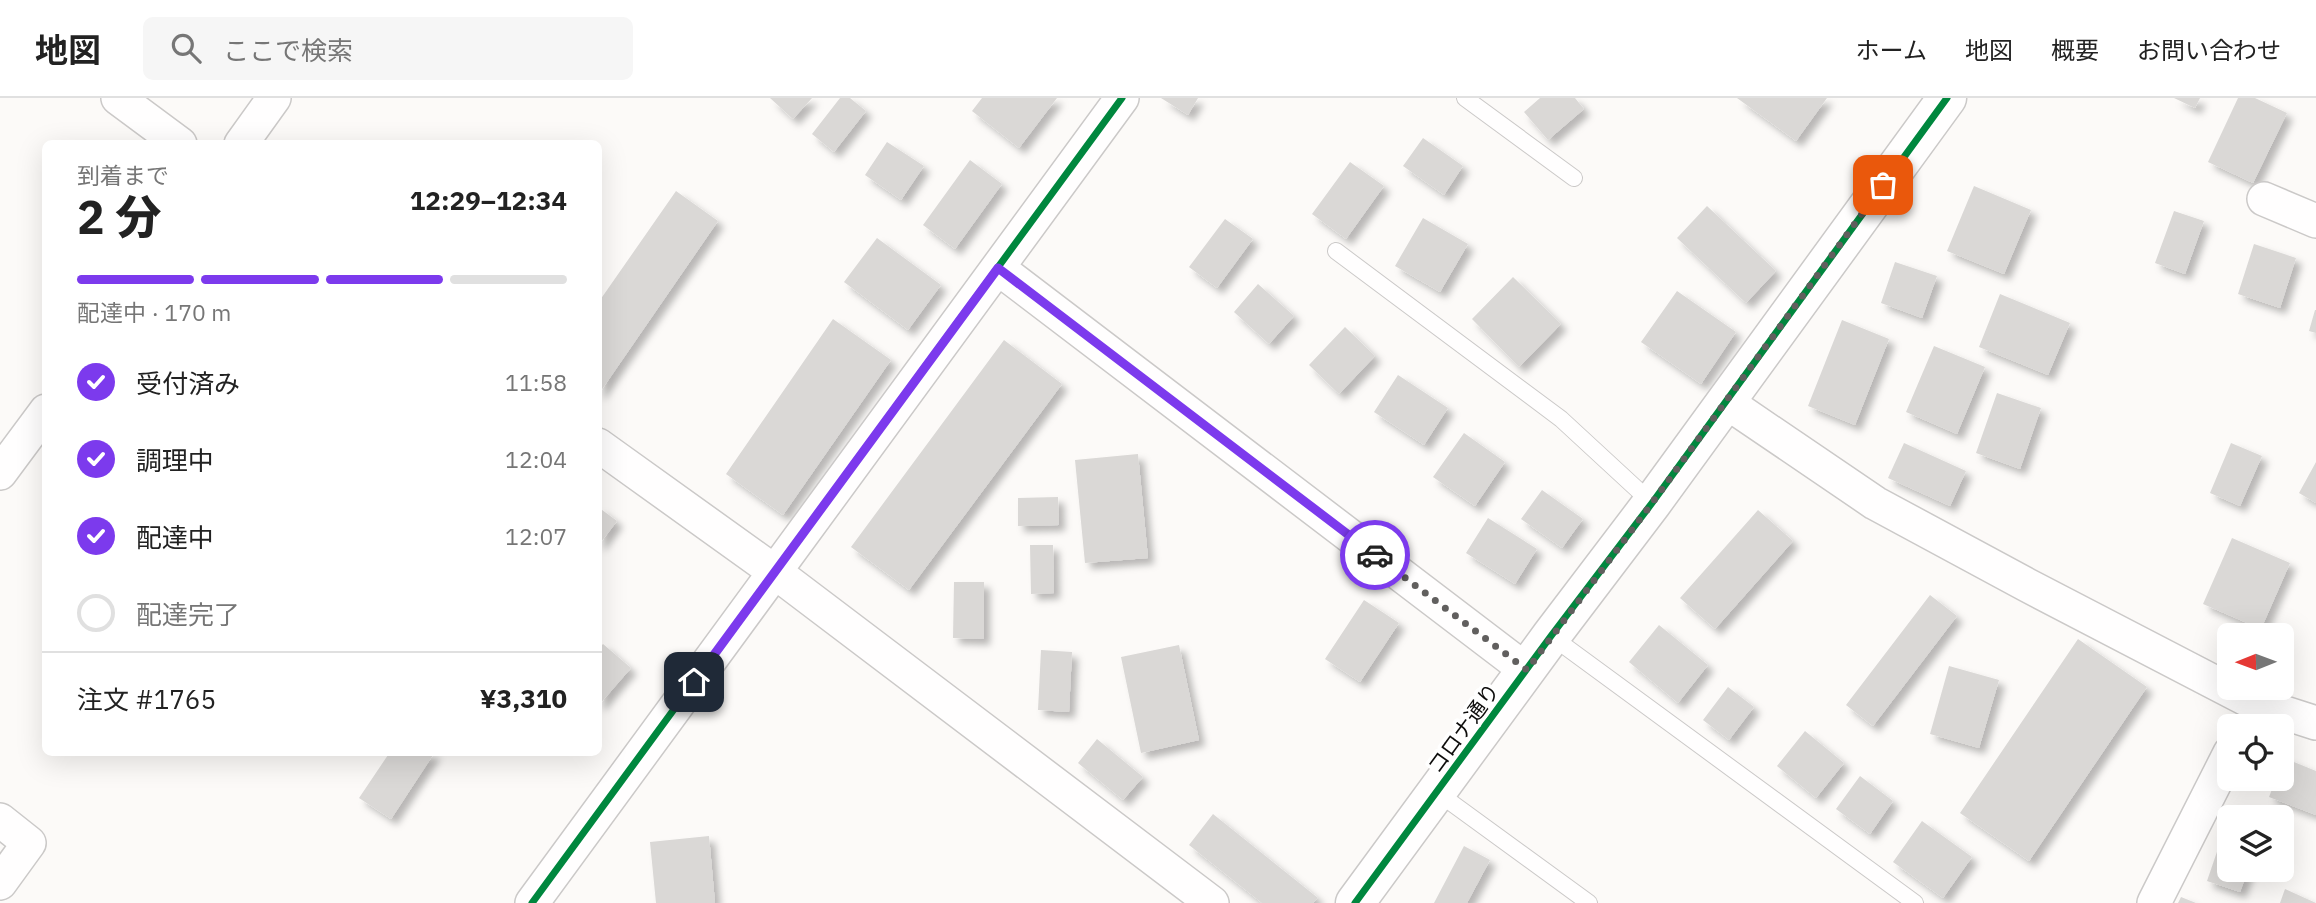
<!DOCTYPE html>
<html lang="ja">
<meta charset="utf-8">
<style>
body{margin:0;font-family:"IBM Plex Sans","Noto Sans JP",sans-serif;background:#f6f6f6;color:#222;height:100vh;display:flex;flex-direction:column;font-size:26px;white-space:nowrap}
*{box-sizing:border-box;margin:0}
p{font-size:23px;color:#767676}
.icon{flex:none;width:38px;height:38px;fill:none;stroke:currentColor;stroke-width:2;stroke-linecap:round;stroke-linejoin:round}
.map{position:relative;flex:1;overflow:hidden}
.sheet{position:absolute;left:42px;top:42px;width:560px;height:616px;display:flex;flex-direction:column;background:#fff;border-radius:10px;box-shadow:0 7px 28px #0002}
.sheet>*{flex:none}
.needle{width:46px;rotate:269deg}
.controls{position:absolute;left:2217px;top:525px;display:grid;gap:14px}
.controls a{display:grid;place-items:center;width:77px;height:77px;border-radius:10px;background:#fff;box-shadow:0 7px 28px #0002;font-size:35px}
.pin{position:absolute;display:grid;place-items:center;width:60px;height:60px;color:#fff;margin:-30px;border-radius:14px;box-shadow:0 4px 10px #0006}
.courier{position:absolute;display:grid;place-items:center;width:70px;height:70px;margin:-35px;border:5px solid #7c3aed;border-radius:50%;background:#fff;color:#222;box-shadow:0 2px 9px #0007}
.headline em{font-style:normal;font-weight:800}
.headline div{display:flex;flex-direction:column-reverse}
.headline{display:flex;align-items:center;justify-content:space-between;height:119px;padding:0 35px}
h1{font-size:46px;font-weight:800;line-height:52px}
.bar{display:grid;grid-template-columns:repeat(4,1fr);gap:10px 7px;align-content:center;height:84px;padding:0 35px}
.bar i{height:9px;border-radius:5px;background:#e0e0e0}
.bar .selected{background:#7c3aed}
.bar p{grid-column:span 4}
.line{display:flex;align-items:center;gap:18px;padding:0 35px;border-top:2px solid #e0e0e0}
.line div{flex:1}
ol{padding:0 35px;list-style:none}
li{display:flex;align-items:center;gap:21px;height:77px}
li p{margin-inline-start:auto}
li .icon{padding:7px;border-radius:50%;background:#7c3aed;color:#fff;stroke-width:4}
li:last-child{color:#767676}
li i{width:38px;height:38px;border:4px solid #e0e0e0;border-radius:50%}
header{display:flex;align-items:center;gap:42px;box-sizing:border-box;height:98px;padding:0 35px;background:#fff;border-bottom:2px solid #e0e0e0}
header strong{font-size:33px}
nav{display:flex;gap:38px;margin-inline-start:auto;font-size:24px}
.search{width:490px;height:63px;background:#f6f6f6;display:flex;align-items:center;gap:18px;box-sizing:border-box;padding:0 24px;border-radius:10px;color:#767676;font-size:26px}
.map>svg:first-child{display:block}
.building{fill:#dad8d6;filter:url(#shadow)}
.lines{fill:none;stroke-linecap:round;stroke-linejoin:round}
.service-casing{stroke:#cbc9c8;stroke-width:18}
.minor-casing{stroke:#cbc9c8;stroke-width:36}
.tertiary-casing{stroke:#cbc9c8;stroke-width:41}
.service{stroke:#fffefe;stroke-width:16}
.minor{stroke:#fffefe;stroke-width:33}
.tertiary{stroke:#fffefe;stroke-width:38}
.cycleway-casing{stroke:#fff;stroke-width:11}
.cycleway{stroke:#00873e;stroke-width:7}
.done{stroke:#615f5e;stroke-width:7;stroke-dasharray:0 12.6}
.route{stroke:#7c3aed;stroke-width:9}
.labels{text-anchor:middle;dominant-baseline:central;stroke-width:7;stroke-linejoin:round;paint-order:stroke}
.street-label{font-size:21px;fill:#0d0c0b;stroke:#fff}
</style>
<header>
<strong>地図</strong>
<div class="search"><svg class="icon" aria-label="search" viewBox="0 0 24 24"><circle cx="10" cy="10" r="6"/><path d="M15 15l6 6"/></svg>ここで検索</div>
<nav><a>ホーム</a><a>地図</a><a>概要</a><a>お問い合わせ</a></nav>
</header>
<div class="map">
<svg width="2316" height="805" viewBox="0 0 2316 805">
<defs>
<filter id="shadow"><feDropShadow dx="6" dy="6" stdDeviation="3.5" flood-color="#0004"/></filter>
</defs>
<rect width="100%" height="100%" fill="#fcfaf8"/>
<!-- building -->
<path class="building" d="M770,0h42l-19,21z
M840,0h10l16,13 -32,41 -22,-18z
M982,0h75l-38,50 -47,-37z
M1161,0h37l-10,17z
M1540,0h35l9,11 -36,31 -24,-28z
M1737,0h90l-31,43z
M2174,0h26l-5,10z
M2238,0h17l32,15 -34,70 -45,-21z
M1423,40l40,28 -19,29 -41,-29z
M887,44l37,24 -23,34 -36,-25z
M970,62l32,24 -47,65 -32,-24z
M1350,64l34,24 -38,53 -34,-25z
M1974,88l57,24 -27,64 -57,-23z
M676,93l42,30 -120,174v-92z
M1707,108l69,65 -30,32 -69,-65z
M2174,113l30,10 -19,53 -30,-11z
M1423,120l45,26 -28,48 -45,-26z
M1225,121l28,20 -36,49 -28,-21z
M877,140l64,47 -33,45 -64,-48z
M2254,146l42,14 -16,50 -42,-14z
M1895,164l42,14 -15,42 -41,-15z
M1513,179l48,47 -42,43 -47,-48z
M1258,186l36,32 -25,28 -35,-32z
M1677,193l59,41 -35,52 -60,-42z
M2000,196l70,29 -22,52 -69,-28z
M2315,212h1v23l-7,-2z
M833,221l58,41 -108,155 -57,-41z
M1842,222l47,19 -34,86 -47,-19z
M1345,229l30,29 -36,38 -30,-29z
M1004,242l58,44 -153,206 -58,-43z
M1934,248l51,21 -28,67 -51,-22z
M1398,277l50,33 -24,37 -50,-33z
M1997,295l44,15 -21,61 -44,-16z
M1464,335l41,29 -30,44 -42,-29z
M1904,345l62,28 -16,35 -62,-28z
M2231,345l31,13 -22,50 -30,-13z
M1138,356l10,104 -63,5 -10,-103z
M2316,364v41l-17,-10z
M1542,392l41,29 -21,29 -41,-29z
M1058,399l1,28 -41,1v-28z
M598,409l19,14 -19,25z
M1758,412l35,31 -78,88 -35,-31z
M1488,420l49,31 -22,35 -49,-31z
M2232,440l58,25 -29,66 -58,-25z
M1030,447h23l1,48 -23,1z
M954,484h30v57l-31,-1z
M1930,497l27,21 -84,110 -27,-21z
M1364,502l35,23 -39,59 -35,-23z
M1659,527l49,40 -30,38 -49,-41z
M2078,541l69,48 -118,174 -69,-48z
M603,546l28,24 -33,38v-57z
M1179,547l20,95 -58,13 -20,-96z
M1041,552l31,2 -3,60 -31,-2z
M1949,568l50,14 -20,68 -49,-14z
M1728,589l26,20 -25,33 -26,-20z
M1805,633l39,32 -28,35 -39,-32z
M1097,641l46,38 -20,23 -45,-37z
M390,654h45l-44,67 -32,-21z
M2284,660l32,13v44l-47,-18 7,-18h6z
M1860,678l33,25 -23,33 -34,-25z
M1213,716l105,84 -5,5h-51l-73,-58z
M1922,723l50,36 -29,41 -50,-36z
M709,738l6,67h-59l-6,-61z
M2220,745l10,3v24h18l-8,22 -33,-11z
M1464,748l26,14 -23,43h-33z
M2285,791l31,14h-36z
M2181,799l15,6h-18z"/>
<g class="lines">
<!-- service casing -->
<g class="service-casing">
<path id="service" d="M1465,0l109,80
M1336,153l225,168 91,84
M1551,538l364,267
M1438,695l151,110"/>
</g>
<!-- minor casing -->
<g class="minor-casing">
<path id="minor" d="M118,0l62,46
M241,46l33,-46
M2264,101l52,22
M998,170l528,402
M1725,303l150,102 152,82 227,118 62,20
M598,347l177,127 437,331
M0,375l46,-62
M0,722l29,23 -29,40
M532,805l590,-805
M2154,805l76,-150"/>
</g>
<!-- tertiary casing -->
<g class="tertiary-casing">
<path id="tertiary" d="M1355,805l196,-267 101,-133 295,-405"/>
</g>
<!-- service -->
<use href="#service" class="service"/>
<!-- minor -->
<use href="#minor" class="minor"/>
<!-- tertiary -->
<use href="#tertiary" class="tertiary"/>
<!-- cycleway casing -->
<g class="cycleway-casing">
<path id="cycleway" d="M532,805l590,-805
M1355,805l196,-267 101,-133 295,-405"/>
</g>
<!-- cycleway -->
<use href="#cycleway" class="cycleway"/>
</g>
<g class="lines">
<!-- done -->
<path class="done" d="M1375,457l152,115 125,-167 231,-318"/>
<!-- route -->
<path class="route" d="M694,584l304,-414 377,287"/>
</g>
<g class="labels">
<!-- street labels -->
<g class="street-label">
<text transform="translate(1463 630) rotate(-54)">コロナ通り</text>
</g>
</g>
</svg>
<div class="controls">
<a><svg class="needle" viewBox="-14 -14 28 28"><path d="M0-13l5 13h-10z" fill="#e53935"/><path d="M0 13l5-13h-10z" fill="#767676"/></svg></a>
<a><svg class="icon" aria-label="locate" viewBox="0 0 24 24"><circle cx="12" cy="12" r="6"/><path d="M12 2v4M12 18v4M2 12h4M18 12h4"/></svg></a>
<a><svg class="icon" aria-label="layers" viewBox="0 0 24 24"><path d="M12 4l9 5-9 5-9-5zM3 14l9 5 9-5"/></svg></a>
</div>
<div class="pin" style="left:1883px;top:87px;background:#ea580c"><svg class="icon" aria-label="bag" viewBox="0 0 24 24"><path d="M5 8h14l-1 12H6zM9 8a3 3 0 0 1 6 0"/></svg></div>
<div class="pin" style="left:694px;top:584px;background:#1f2937"><svg class="icon" aria-label="home" viewBox="0 0 24 24"><path d="M3 11l9-7 9 7M6 9v11h12V9"/></svg></div>
<div class="courier" style="left:1375px;top:457px"><svg class="icon" aria-label="car" viewBox="0 0 24 24"><path d="M5 17H2v-5l4-1 3-4h7l3 4 3 1v5h-3M9 17h6M6 11h13"/><circle cx="7" cy="17" r="2"/><circle cx="17" cy="17" r="2"/></svg></div>
<section class="sheet">
<div class="headline"><div><h1>2 分</h1><p>到着まで</p></div><em>12:29–12:34</em></div>
<div class="bar"><i class="selected"></i><i class="selected"></i><i class="selected"></i><i></i><p>配達中 · 170 m</p></div>
<ol>
<li><svg class="icon" aria-label="check" viewBox="0 0 24 24"><path d="M5 12l5 5 9-10"/></svg>受付済み<p>11:58</p></li>
<li><svg class="icon" aria-label="check" viewBox="0 0 24 24"><path d="M5 12l5 5 9-10"/></svg>調理中<p>12:04</p></li>
<li><svg class="icon" aria-label="check" viewBox="0 0 24 24"><path d="M5 12l5 5 9-10"/></svg>配達中<p>12:07</p></li>
<li><i></i>配達完了</li>
</ol>
<div class="line" style="height:91px"><div>注文 #1765</div><b>¥3,310</b></div>
</section>
</div>
